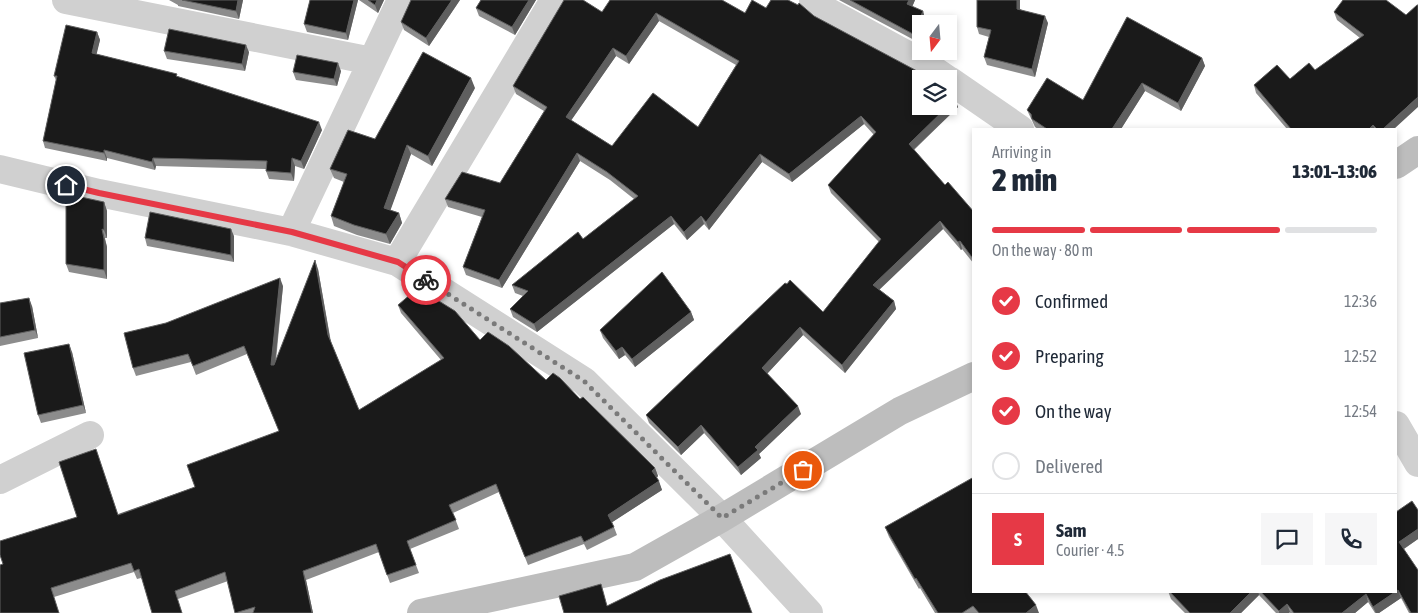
<!DOCTYPE html>
<meta charset="utf-8">
<style>
body{margin:0;font-family:"Asap Condensed",sans-serif;background:#f6f6f7;color:#1f2937;height:100vh;display:flex;flex-direction:column;font-size:19px;white-space:nowrap}
*{box-sizing:border-box;margin:0}
p{font-size:16px;color:#747a83}
.icon{flex:none;width:28px;height:28px;fill:none;stroke:currentColor;stroke-width:2;stroke-linecap:round;stroke-linejoin:round}
.map{position:relative;flex:1;overflow:hidden}
.details{position:absolute;left:972px;top:128px;width:425px;height:465px;display:flex;flex-direction:column;background:#fff;border-radius:0px;box-shadow:0 2px 8px #0003}
.details>*{flex:none}
.needle{width:32px;rotate:196deg}
.tools{position:absolute;left:912px;top:15px;display:grid;gap:10px}
.tools a{display:grid;place-items:center;width:45px;height:45px;border-radius:0px;background:#fff;box-shadow:0 2px 8px #0003;font-size:25px}
.pin{position:absolute;display:grid;place-items:center;width:42px;height:42px;color:#fff;margin:-21px;border:2px solid #fff;border-radius:50%;box-shadow:0 1px 5px #0007}
.courier{position:absolute;display:grid;place-items:center;width:50px;height:50px;margin:-25px;border:4px solid #e63946;border-radius:50%;background:#fff;color:#222;box-shadow:0 1px 6px #0007}
.overview em{font-style:normal;font-weight:800}
.overview div{display:flex;flex-direction:column-reverse}
.overview{display:flex;align-items:center;justify-content:space-between;height:85px;padding:0 20px}
h1{font-size:32px;font-weight:800;line-height:38px}
.bar{display:grid;grid-template-columns:repeat(4,1fr);gap:8px 5px;align-content:center;height:60px;padding:0 20px}
.bar i{height:6px;border-radius:4px;background:#e0e1e3}
.bar .current{background:#e63946}
.bar p{grid-column:span 4}
.line{display:flex;align-items:center;gap:12px;padding:0 20px;border-top:1px solid #e0e1e3}
.line div{flex:1}
.round{display:grid;place-items:center;flex:none;width:52px;height:52px;border-radius:0px;background:#f6f6f7}
ol{padding:0 20px;list-style:none}
li{display:flex;align-items:center;gap:15px;height:55px}
li p{margin-inline-start:auto}
li .icon{padding:5px;border-radius:50%;background:#e63946;color:#fff;stroke-width:4}
li:last-child{color:#747a83}
li i{width:28px;height:28px;border:2px solid #e0e1e3;border-radius:50%}
.map>svg:first-child{display:block}
.lines{fill:none;stroke-linecap:round;stroke-linejoin:round}
.street{stroke:#d0d0d0;stroke-width:28}
.secondary{stroke:#bdbdbd;stroke-width:28}
.wall{fill:#8c8c8c;fill-rule:evenodd}
.shaded-wall{fill:#5f5f5f}
.building{fill:#1a1a1a;stroke:#5f5f5f;fill-rule:evenodd}
.done{stroke:#7a7a7a;stroke-width:5;stroke-dasharray:0 9}
.route{stroke:#e63946;stroke-width:6}
</style>
<div class="map">
<svg width="1418" height="613" viewBox="0 0 1418 613">
<rect width="100%" height="100%" fill="#fff"/>
<g class="lines">
<!-- street -->
<path class="street" d="M66,0l306,61
M813,0l12,10 103,56 19,13
M949,80l71,49
M0,169l99,24 192,39 106,30 187,119 138,137 87,95
M291,232l110,-232
M397,262l157,-262
M1396,425l22,38
M0,480l90,-45"/>
<!-- secondary -->
<path class="secondary" d="M1396,165l22,-15
M421,613l214,-46 87,-49 178,-107 74,-35"/>
</g>
<!-- wall -->
<path class="wall" d="M169,0h74l-4,19 -61,-13v-1z
M310,0h48l-10,40 -41,-8 -3,-8z
M359,0h25l-6,13z
M460,0l-31,46 -25,-16 -3,-8z
M481,0h55l-21,35 -36,-19 -3,-8z
M839,0h76l-3,7 11,4 2,8 -2,5h-2l-5,17z
M977,0h43v9l28,14 -13,54 -48,-12 -3,-8 5,-20 -10,-3 -2,-7z
M1386,0l8,129h-107l-31,-36 -2,-8 36,-6 25,-9 45,-32 -23,-18 -3,-8z
M766,8l48,8 144,91 -44,43 31,35 29,27v52l-12,-15 -1,1 -18,-21 -64,60 15,12 2,8 -51,64 -42,-38 -36,39 34,40 -42,40 2,4 -20,17 -37,-42 -23,22 -32,-32 -3,-8 177,-103 56,-70 -48,-49 -3,-8 46,-50 -10,-11 -72,58 -30,-20 -53,68 -5,-6 -17,16 -13,-16 -137,108 -24,-15 -3,-8 13,-13 -8,-3 -3,-8 71,-46 51,-40 -24,-19 -30,-19 -78,127 -36,-13 -3,-8 19,-50 -34,-10 -3,-8 55,-16 44,-72 -28,-17 -3,-8 89,-74 143,1zM659,21l77,44 -38,62 -86,19 -41,-26 45,-64 13,8z
M97,32l3,8 -4,14 81,20v2l145,54 -18,39 -9,-3 -1,15 -25,-2 -3,-8v-2l-110,-3 -1,4 -48,-12v3l-62,-13 -2,-7 13,-61 -2,-4z
M164,51l85,1 -4,19 -78,-12z
M1202,58l3,8 -24,45 -36,-20 -24,38h-83l-3,-2 -8,-17 56,-10z
M341,71l-4,15 -41,-6 -3,-8z
M475,88l-43,78 -21,-12 -21,56 9,3 3,10 -12,21 -33,-9 -23,-9 -3,-10 13,-34 -10,-4 -4,-9 45,-30z
M104,202l3,9v27h-2l2,9v32l-38,-7 -3,-8z
M234,236v26l-87,-16 -2,-8z
M318,269l13,73 28,68 82,-50 -40,-47 -3,-8 82,35 66,40 34,19 75,69 3,8 -1,2 5,12 -50,32 5,13 -30,15 -3,-6 -56,21 -29,-73 -46,21 6,16 -49,20 9,24 -29,10 -11,-31 -73,28 7,33h-77l-8,-32 -50,18 -37,-21 -4,1 -3,-7 -80,25 -51,-33 115,-50 77,-27 84,-56 -32,-77 -51,21 -5,-13 -55,14 -3,-8 33,-45 117,-37 -7,75z
M0,303l32,3 6,32 -38,8z
M691,312l3,8 -59,47 -10,-12 -6,4 -16,-21 -3,-8z
M72,352l14,61 -45,10 -3,-8z
M1418,510v29l-14,10 14,64h-9l-8,-15 -22,15h-4l-7,-11 -13,11h-65v-1l-1,1h-13l-17,-18 -18,18h-56l-14,-14 -3,-8h228v-79z
M885,527l89,64 65,22h-104l-15,-25 -1,1 -30,-52z"/>
<!-- shaded-wall -->
<path class="shaded-wall" d="M238,0h5l-4,19 -3,-8z
M354,0h4l-10,40 -2,-7z
M377,0h7l-6,13 -3,-8z
M452,0h8l-31,46 -3,-8z
M529,0h7l-21,35 -3,-8z
M909,0h6l-5,12 -3,-8z
M1017,0h3v16l-3,-7z
M923,11l2,8 -2,5h-2v4l-5,13 -3,-7z
M656,13l3,8 -30,43 -3,-8z
M1045,16l3,7 -13,54 -3,-8z
M97,32l3,8 -5,21 -3,-8z
M246,45l3,7 -4,19 -3,-7z
M613,48l3,8 -48,69 -2,-8z
M1202,58l3,8 -24,45 -3,-8z
M338,63l3,8 -4,15 -3,-7z
M471,78l4,10 -43,78 -4,-10z
M1142,83l3,8 -24,38h-9z
M1418,97v10l-24,22h-11z
M955,99l3,8 -47,45 -2,-8 39,-38h1z
M861,116l3,8 -72,58 -3,-8z
M319,122l3,8 -18,39 -3,-8z
M1373,125l2,4h-6z
M407,145l4,9 -23,63 -4,-9z
M104,150l3,8v3l-3,-8z
M577,153l3,8 -78,127 -3,-8z
M760,154l2,8 -53,68 -3,-8z
M153,158l3,8 -1,4 -3,-8z
M292,158l3,8 -1,15 -3,-8z
M104,202l3,9v27l-3,-8z
M399,213l3,10 -12,21 -4,-10z
M671,216l3,8 -137,108 -3,-8z
M701,216l3,8 -17,16 -3,-8z
M940,221l3,8 -67,64 -3,-8z
M102,229l5,18v32l-3,-9z
M231,229l3,7v26l-3,-7z
M960,241l2,8 -1,1 -3,-8z
M315,260l3,9 13,75 -3,-9z
M280,278l3,8 -9,87 -3,-8z
M29,298l3,8 6,32 -3,-8z
M894,301l2,8 -51,64 -3,-8z
M691,312l3,8 -59,47 -3,-8z
M800,327l3,8 -38,41 -3,-8z
M69,344l3,8 14,61 -3,-8z
M622,347l3,8 -6,4 -3,-8z
M798,406l3,8 -42,40 2,4 -20,17 -3,-8 17,-20z
M701,425l3,8 -23,22 -3,-8z
M655,468l3,8 -3,3 -3,-8z
M659,481l3,9 -51,33 -3,-8z
M1418,529v10l-16,11 -3,-8z
M303,571l3,9 7,33h-1z
M1398,590l3,8 -22,15h-3l-3,-6z
M1252,591h6l1,4 -18,18h-11z
M1366,594l2,8 -13,11h-13z
M1287,604l3,8 -1,1h-10v-2z
M1036,605l3,8h-13z"/>
<!-- building -->
<path class="building" d="M182,0h56l-2,11z
M310,0h44l-8,33 -42,-9z
M368,0h9l-2,5z
M411,0h41l-26,38 -25,-16z
M481,0h48l-17,27 -36,-19z
M564,0h19l19,12 8,-12h112l23,13 7,-13 14,8 5,-8h17l10,5 1,-2 15,13 103,55 11,8h-7v27h27l-39,38 36,41 3,-3 26,30v48l-14,-19 -2,1 -18,-21 -67,64 21,16 -52,64 -42,-38 -38,41 36,38 -43,41 3,3 -20,17 -37,-42 -23,22 -32,-32 139,-132 2,1 3,-4 33,32 58,-73 -53,-54 48,-53 -15,-16 -72,58 -29,-20 -54,68 -5,-6 -17,16 -13,-16 -137,108 -24,-15 18,-18 -16,-6 66,-53 5,7 55,-43 -31,-24 -30,-19 -78,127 -36,-13 22,-57 -40,-11 17,-27 38,11 47,-76 -34,-21zM656,13l83,48 -41,66 -45,-34 -41,53 -46,-29 47,-69 13,8z
M850,0h59l-2,4 16,7 -10,23z
M977,0h40v9l28,7 -13,53 -48,-12 7,-27 -14,-3z
M1343,0h43l20,15 11,-10h1v92l-35,32h-6l-4,-4 -4,4h-78l-37,-44 23,-20 13,14 19,-16 6,7 49,-35 -30,-23z
M1127,17l75,41 -24,45 -36,-20 -30,46h-65l-15,-10 -1,-5 -4,-4 20,-32 36,22z
M66,25l31,7 -5,21 85,21 -1,2 143,46 -18,39 -9,-3 -1,15 -25,-2 1,-10 -114,-3 -1,4 -48,-12v3l-61,-12 14,-65h-3z
M169,29l77,16 -4,19 -78,-13z
M423,52l48,26 -43,78 -21,-11 -23,63 15,5 -13,21 -32,-9 -23,-9 16,-42 -17,-5 18,-39 27,9z
M297,55l41,8 -4,16 -41,-7z
M949,93l6,6 -6,6z
M66,197h15l23,5v28l-2,-1 2,10v31l-38,-6z
M150,212l81,17v26l-86,-17z
M315,260l13,75 31,75 85,-52 -46,-53 20,-17 37,23 25,29 8,-8 21,14 37,34 7,-7 7,5 20,21 3,-2 72,71 -3,3 7,10 -51,34 6,12 -30,15 -3,-6 -56,21 -29,-73 -47,21 7,15 -49,21 9,24 -29,10 -11,-31 -73,27 9,42h-59l2,-6 -20,6 -10,-41 -50,19 7,22h-30l-13,-44 -5,2 -3,-8 -80,25 8,25h-59v-48l3,-1 -3,-9v-14l77,-24 -18,-55 37,-13 22,66 77,-28 -8,-22 92,-34 -35,-85 -51,20 -5,-12 -55,14 -9,-35 42,-10 114,-45 -9,87h3z
M662,272l29,40 -59,47 -10,-12 -6,4 -16,-21z
M29,298l6,32 -35,7v-34z
M69,344l14,61 -45,10 -14,-62z
M974,477v114h51l11,14 -10,8h-47l-6,-7 -11,7h-24l-22,-35 -1,1 -30,-52z
M1412,501l6,9v19l-19,13 19,28v43h-7l-13,-23 -25,17 -7,-13 -24,19h-48l-7,-9 -8,7 -19,-20h136v-79z
M730,554l22,59h-188l-5,-17 42,-12 6,22 53,-26z
M1169,591h83l-22,22h-40z"/>
<g class="lines">
<!-- done -->
<path class="done" d="M426,280l158,101 138,137 81,-48"/>
<!-- route -->
<path class="route" d="M66,185l33,8 193,39 106,30 28,18"/>
</g>
</svg>
<div class="tools">
<a><svg class="needle" viewBox="-14 -14 28 28"><path d="M0-13l5 13h-10z" fill="#e53935"/><path d="M0 13l5-13h-10z" fill="#747a83"/></svg></a>
<a><svg class="icon" aria-label="layers" viewBox="0 0 24 24"><path d="M12 4l9 5-9 5-9-5zM3 14l9 5 9-5"/></svg></a>
</div>
<div class="pin" style="left:803px;top:470px;background:#ea580c"><svg class="icon" aria-label="bag" viewBox="0 0 24 24"><path d="M5 8h14l-1 12H6zM9 8a3 3 0 0 1 6 0"/></svg></div>
<div class="pin" style="left:66px;top:185px;background:#1f2937"><svg class="icon" aria-label="home" viewBox="0 0 24 24"><path d="M3 11l9-7 9 7M6 9v11h12V9"/></svg></div>
<div class="courier" style="left:426px;top:280px"><svg class="icon" aria-label="bike" viewBox="0 0 24 24"><circle cx="6" cy="16" r="4"/><circle cx="18" cy="16" r="4"/><path d="M6 16l4-8h5l3 8M10 8l3 8H6M13 5h3"/></svg></div>
<section class="details">
<div class="overview"><div><h1>2 min</h1><p>Arriving in</p></div><em>13:01–13:06</em></div>
<div class="bar"><i class="current"></i><i class="current"></i><i class="current"></i><i></i><p>On the way · 80 m</p></div>
<ol>
<li><svg class="icon" aria-label="check" viewBox="0 0 24 24"><path d="M5 12l5 5 9-10"/></svg>Confirmed<p>12:36</p></li>
<li><svg class="icon" aria-label="check" viewBox="0 0 24 24"><path d="M5 12l5 5 9-10"/></svg>Preparing<p>12:52</p></li>
<li><svg class="icon" aria-label="check" viewBox="0 0 24 24"><path d="M5 12l5 5 9-10"/></svg>On the way<p>12:54</p></li>
<li><i></i>Delivered</li>
</ol>
<div class="line" style="height:90px"><b class="round" style="background:#e63946;color:#fff">S</b><div><b>Sam</b><p>Courier · 4.5</p></div><a class="round"><svg class="icon" aria-label="chat" viewBox="0 0 24 24"><path d="M4 5h16v11H9l-5 4z"/></svg></a><a class="round"><svg class="icon" aria-label="phone" viewBox="0 0 24 24"><path d="M5 4h4l2 5-3 2q2 4 5 5l2-3 5 2v4C11 20 4 13 5 4z"/></svg></a></div>
</section>
</div>
